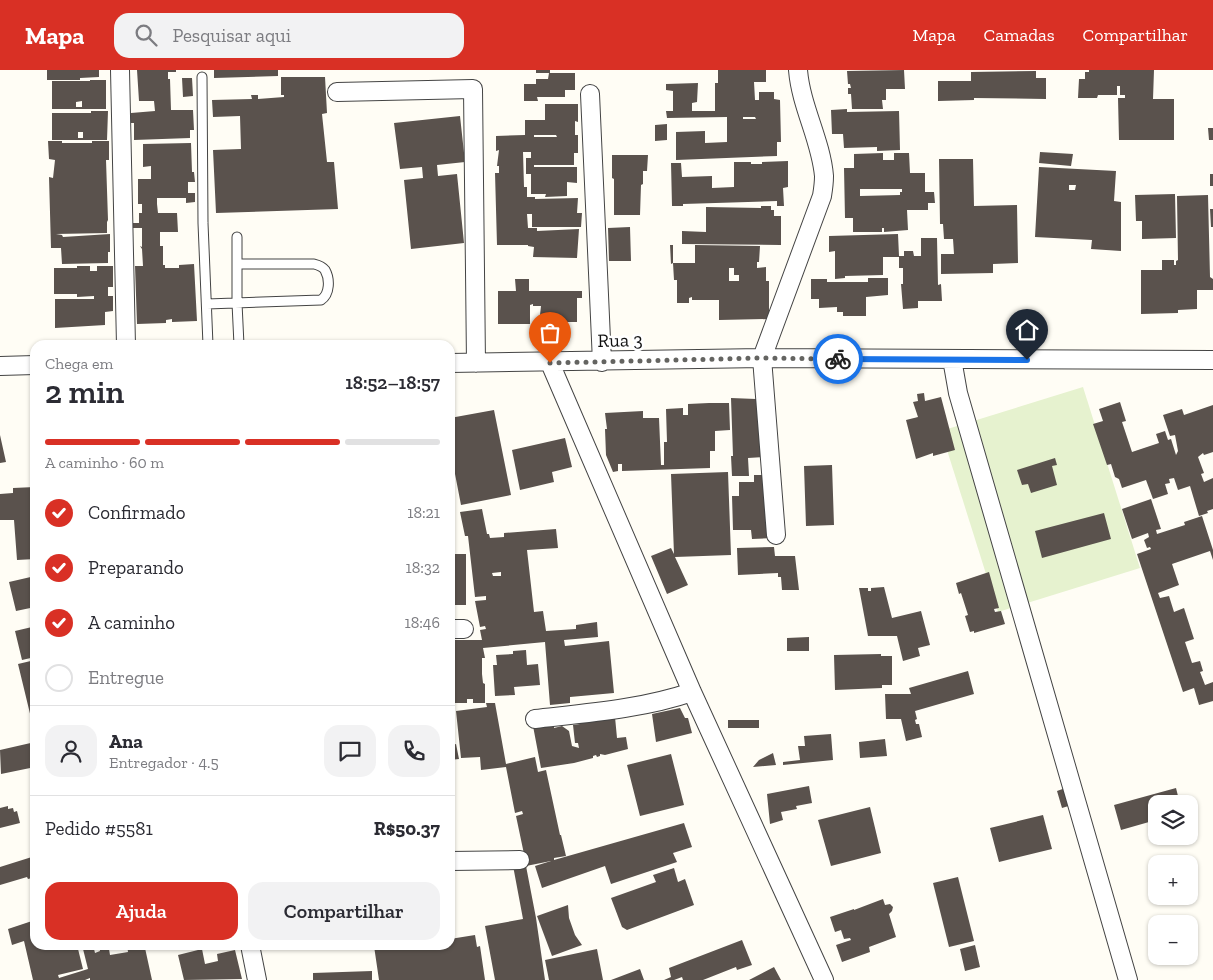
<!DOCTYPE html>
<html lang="pt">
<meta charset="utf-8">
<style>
body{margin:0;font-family:"Zilla Slab",serif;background:#f2f2f3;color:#2b2b33;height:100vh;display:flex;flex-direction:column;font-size:19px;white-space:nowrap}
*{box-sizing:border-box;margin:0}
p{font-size:16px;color:#7c7c81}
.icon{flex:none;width:28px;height:28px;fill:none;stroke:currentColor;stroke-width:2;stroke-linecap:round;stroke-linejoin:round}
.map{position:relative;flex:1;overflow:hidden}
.side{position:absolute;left:30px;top:270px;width:425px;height:610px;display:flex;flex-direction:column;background:#fff;border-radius:15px;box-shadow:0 1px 4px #0004}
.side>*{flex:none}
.controls{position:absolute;left:1148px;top:725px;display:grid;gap:10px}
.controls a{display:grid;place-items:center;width:50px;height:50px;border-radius:10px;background:#fff;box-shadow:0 1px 4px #0004;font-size:25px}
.pin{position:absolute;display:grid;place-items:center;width:42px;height:42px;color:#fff;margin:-51px -21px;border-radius:50% 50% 50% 0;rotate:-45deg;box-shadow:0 0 5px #0007}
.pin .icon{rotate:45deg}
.courier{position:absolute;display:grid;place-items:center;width:50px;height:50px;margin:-25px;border:4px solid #1a73e8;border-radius:50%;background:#fff;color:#222;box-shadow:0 1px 6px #0007}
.summary em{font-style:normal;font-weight:600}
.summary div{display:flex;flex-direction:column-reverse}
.summary{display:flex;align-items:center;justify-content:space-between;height:85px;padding:0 15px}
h1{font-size:32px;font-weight:600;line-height:38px}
.bar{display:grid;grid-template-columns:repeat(4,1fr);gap:8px 5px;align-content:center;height:60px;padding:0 15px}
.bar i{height:6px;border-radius:4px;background:#e1e1e2}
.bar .current{background:#d93025}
.bar p{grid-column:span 4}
.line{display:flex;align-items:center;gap:12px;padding:0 15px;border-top:1px solid #e1e1e2}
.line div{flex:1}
.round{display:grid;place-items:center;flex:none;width:52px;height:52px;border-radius:15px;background:#f2f2f3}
ol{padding:0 15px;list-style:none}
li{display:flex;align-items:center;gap:15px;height:55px}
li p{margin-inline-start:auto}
li .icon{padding:5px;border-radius:50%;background:#d93025;color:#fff;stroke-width:4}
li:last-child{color:#7c7c81}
li i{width:28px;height:28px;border:2px solid #e1e1e2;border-radius:50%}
.cta{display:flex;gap:10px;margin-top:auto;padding:10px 15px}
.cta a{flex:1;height:58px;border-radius:15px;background:#d93025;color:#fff;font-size:20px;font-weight:600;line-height:58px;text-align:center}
.cta a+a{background:#f2f2f3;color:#2b2b33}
header{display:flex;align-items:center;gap:30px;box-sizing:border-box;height:70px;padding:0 25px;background:#d93025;color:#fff}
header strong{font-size:24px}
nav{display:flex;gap:28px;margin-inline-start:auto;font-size:18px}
.search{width:350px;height:45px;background:#f2f2f3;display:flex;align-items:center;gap:12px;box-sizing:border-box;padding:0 18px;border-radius:15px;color:#7c7c81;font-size:19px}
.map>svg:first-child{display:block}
.pitch{fill:#e6f2cf}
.building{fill:#5a524d;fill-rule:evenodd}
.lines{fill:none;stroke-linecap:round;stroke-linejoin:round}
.service-casing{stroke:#444;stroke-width:11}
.minor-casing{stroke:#444;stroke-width:20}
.service{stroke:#fff;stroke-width:9}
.minor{stroke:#fff;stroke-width:18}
.done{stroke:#646461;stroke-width:5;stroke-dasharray:0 9}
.route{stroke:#1a73e8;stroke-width:6}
.labels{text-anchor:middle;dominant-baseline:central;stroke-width:5;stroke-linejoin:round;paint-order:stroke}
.street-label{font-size:19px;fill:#111;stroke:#fff}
</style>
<header>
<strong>Mapa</strong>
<div class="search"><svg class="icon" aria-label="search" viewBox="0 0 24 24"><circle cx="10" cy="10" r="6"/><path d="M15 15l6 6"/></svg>Pesquisar aqui</div>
<nav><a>Mapa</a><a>Camadas</a><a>Compartilhar</a></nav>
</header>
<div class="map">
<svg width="1213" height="910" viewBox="0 0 1213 910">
<rect width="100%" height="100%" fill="#fffdf5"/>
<!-- pitch -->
<path class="pitch" d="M1083,317l57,181 -142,44 -57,-181z"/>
<!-- building -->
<path class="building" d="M47,0h52v7l-19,1v2h-33z
M137,0h39v2h-8v7h2l1,31h22l1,20h-4v8l-56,2v-17h-3v-10l24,-2 -1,-10h-15z
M214,0h64v6l-64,2z
M536,0h14v3h25v17h-10v7h-28l1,4h-14v-17h12v-5h12l1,-6h-13z
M718,0h48v12h-12l1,18h4v-8h15v7l6,1 1,42h-4v14l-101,4v-28l29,-1v12l22,-1v-25l-60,1 -1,-7h7v-20l-7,-1v-6l32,-1 -1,19 -5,1v8h23v-28h3zM743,47h12l1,2h-13z
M904,0l1,19h-19v11h-4l1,9h-31l-1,-15h-3v-6h3l-1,-4h-2l-1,-13z
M1089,0h65l-1,29h21v41h-55l-1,-42h7v-3h-5v-9h-3v9h-19l-1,3h-19l1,-19h6v-7h4z
M1036,1v7h10v21l-72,-1v2l-36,1v-20h33v-9z
M281,7h44l2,36 -5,1 5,48h7l4,47 -122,4 -3,-63 28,-1 -1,-33 -27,1 -1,-17 40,-1 -1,-4h7v4l26,-2v-2h-3z
M182,8h10l1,18 -10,1z
M90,10h16v29h-54v-28h38zM82,31v6h-6v-5z
M545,34h33v18l-3,-1v14h3v18h-4v12h-40v2h43v16l-10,-1v14l-22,1 1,-3h-15v-20h-5v-16h5v-6h-8l1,35h3v10h8v2l43,-1 -1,15h5l-1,14h-49v-13h-5l1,14h9v3l42,-2 -2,29 -44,-1 1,-10 -6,-1v-1h-31l-2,-72h4v-7h-2l2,-16 -3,1v-15l29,-1v-15h20zM534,65h22l1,2h-23z
M847,39v3l52,-1 1,39 -23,1v-4l-33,1 -1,-14h-11l-1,-24z
M91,41h17l-1,29h-55v-27h39zM78,62h5v6h-5z
M460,46l5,46 -28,3 1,11 19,-2 7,69 -53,6 -7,-69 19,-2 -1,-11 -22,2 -6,-46z
M667,54v16l-12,1v-16z
M1208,58h5v12h-4z
M48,71h14v2h30v-2h17v19h-3l2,60 -1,2v11l-51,1 6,1 1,2 47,-3v18h-2v11l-46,1 -1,-16h-10l-2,-71 4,1 2,-18 -6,-1z
M191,73l1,29h2l1,10h-7v11h7v9l-9,1v-5h-29v6l1,9h19l1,19h-18v14h3v19h2v3h14v-3l15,-1 3,57 -25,1v-3l-6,1v3l-29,1 -2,-58h8l-1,-17 -2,-3 2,1v-19h-9l-1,-5h7v-10h3v-9h-4v-25h13v-13l-8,1v-23z
M1040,82l33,2 -2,12 -32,-3z
M883,83v7h11v-7h15l1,20h15v19h9l1,11h-7v7h-21l1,20 -24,2v-4h-2v4h-29v-14h-8l-1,-50h10v-14zM860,119h42v3h-2v3l-40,1z
M612,85h36l-1,16h-4v13l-2,1 -1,30h-26v-36l-2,-1z
M939,89h34l1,47 43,-1 1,58 -25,1v9l-52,1v-20h13l-1,-15h-9l-1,-15h-3z
M788,91v26l-5,1 1,18h-7v-5l-94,3v2h-11l-1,-43h10l1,14 30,-1v12l22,-1v-25h17v2h11v-2z
M1039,97l77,4 -2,30 7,1v49l-30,-2 1,-9 -57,-3zM1069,115h7l-1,5h-6z
M1210,104h3v12h-3z
M1175,124l1,44 -34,1v-18h-6l-1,-26z
M1208,125l2,82 3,2v11h-16v19l-19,1v3l-37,1v-44h21v-10h12v5h2v-4l2,-1 -1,-64z
M761,136h10v4h3v6h7v29l-99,-1v-13l24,1v-25l55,1z
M1210,139h3v18h-2z
M630,157l1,34h-22l-1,-33z
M898,164l1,22h5v-5h9l1,5h7v-18h16l1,47 3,-1 1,17h-24v7l-15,1 -2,-25h2v-16h-4v-11h-16v18l-38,1v2l-10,1v-28l-6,1v-16z
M670,175h3v18h22v-18l65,1 -1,16h-2v6l9,-1v14h3v38l-50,1v-20h-27v-3l-3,1v5h-12v-23h-3l-1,-17 -2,1zM729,198h5v7h5v6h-10z
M77,196h13v5h7v-5h16v21h-5v9h5v15l-8,1v13l-50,3v-29h39v-3l-17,1v-3h-23v-26h23z
M868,208h20v17l-22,2v19h-23v-4h-6v-5l-18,1v-9h-8v-20h16v3h41z
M515,209h14v12h53v7h-5v24h-26l-1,-7h-10l1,-9h-8v-2l-3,1v19h-32v-33h18z
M924,323l1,8 16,-4 14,53 -22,6v-3l-17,6 -10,-39 12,-3 -5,-15 5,-1 -1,-7z
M731,328l25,1 1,10 4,-1 5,49 -18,1 1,18h-17l-1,-20h2z
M1120,332l6,19 -4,1 10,30 27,-9 -3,-9 9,-3 3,9 3,-1 5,16 2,-4 -3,-16 -5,1 -7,-21 19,-6 2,6 29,-10v47l-9,3 -1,-2 -5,4 6,16 -3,1 3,8 9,-4v31l-6,2 1,2 -9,3 -9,-30 -12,4 -4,-12 -5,1 1,4 -5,1 3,10 -15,5 -7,-19 -24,8 -3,-9 -4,-2 -4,-13 -4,1 -14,-41 10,-3 -4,-12z
M709,333h20l1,27 -15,1v20h-5v17l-88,3v-7h-4v7l-5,1 -7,-17 -1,-26h2l-2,-16 38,-2v7h16l2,47h3v-23h3l-1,-33 17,-1v7h5v-11z
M494,340l17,85 -50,10 -11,-57v-30z
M0,365l6,27 -6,1z
M565,368l7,29 -20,5 2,10 -34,8 -8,-40z
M1055,388l2,7 -5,1 5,19 -26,8 -3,-9 -6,1 -5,-15z
M832,395l2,60 -28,1 -2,-60z
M728,402l3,83 -56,2 13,28 -21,9 -16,-38 20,-8 3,6 -3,-80z
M754,405h15l5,63 -22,1 -1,-9h-18l-1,-34h7v-14h15z
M35,417v72l-18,1 -3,-40h-14v-26l13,-1v-5z
M1151,429l10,30 -5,1 1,4 28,-9 -1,-3 18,-6 11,34v10l-3,-9 -38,13 7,21 -21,8 2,5 9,-2 5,16 10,-4 10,31 -9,3 7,21 8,-2 3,10 -3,1 5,13 8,-3v19l-14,4 -5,-17 -11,4 -46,-138 14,-5 -1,-2 -3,1 -3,-8 5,-3 -1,-4 -16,6 -10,-30z
M482,439l5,25h2l1,4 14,-1v-4l52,-4 2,19 -31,2 7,62 9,-1 3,20 30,-2v-4l21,-3 1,15 -34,3 1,6 44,-5 5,52 -44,4v6l-20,2 -5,-63 -62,6 2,10h-3v16l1,9 2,1v19h-12v-4h-6v4h-12v-63h27l-2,-10 6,-1 -1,-3 -5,1 -5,-26 11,-1v-4l-11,1 -7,-61h-3l-5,-24zM501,502v4h-8l-1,-3z
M1104,443l7,26 -69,19 -7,-27z
M774,477l1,9h20l4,34h-17l-1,-13h-3v-4l-40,2 -1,-27z
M450,484h16v51h-16z
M989,502l10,36 -5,1 1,3 6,-1 4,13 -31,9v-2l-4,1 -5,-16 3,-1 -7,-22 -2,1 -3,-11z
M35,506v31l-19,4 -7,-29z
M884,517l8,31 29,-7 9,34 -12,3 2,8 -17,5 -6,-25h-29l-9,-48h9v3h3v-3z
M32,557l3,11v19l-13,3 -7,-29z
M809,567v14h-22v-13z
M526,580l1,15 11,-1 2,21 -26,2 1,8 -20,1 -2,-31h4l-1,-10 17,-1v-3z
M881,584v2h11v29h-10v3l-47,2 -1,-35z
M450,587h2l1,43h-3z
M35,590v65l-2,1 -15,-62z
M968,601l6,23 -59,17 2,8 -2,1 1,4h3l3,13 -16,4 -5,-22h-15l-1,-25h26l-2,-6z
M486,633h9l11,61 29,-7 3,15 8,-2 14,65h1l5,21 -12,2v2l130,-37 8,24 -19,6 4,9 -66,22 -6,-18 -63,22 -7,-22 16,-5 -25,5 10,52 9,62h-50l-10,-54 38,-7 -12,-64 13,-1 -8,-38 7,-2 -1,-3 -7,2 -9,-46 -25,3 -1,-13 -19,1 -5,-47 31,-4z
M680,638l5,10h3l4,15 -36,9 -4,-28z
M615,647l2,21 9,-1 2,12 -23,6 -5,-1v2l-3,1 -1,-2 -3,1v2l-19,5 -33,5 -8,-42 21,-2v4l8,-2 7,5 3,15 7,2 -1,-5h-3l-2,-18 7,-1v-3z
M728,650h31v8h-31z
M831,664l2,26 -50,5v-3l17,-2 -2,-14h7l-1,-10z
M451,667l1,8 4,-1 3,15 -9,1z
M885,669l2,17 -27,2 -1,-16z
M35,672v11h-2l2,14 -34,7 -1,-24z
M773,683l3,12 -23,2 6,-7z
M671,684l13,51 -44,11 -13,-51z
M809,716l3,17 -16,3 1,3 -16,3 2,8 -13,4 -3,-30z
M1071,716l4,18 -13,4 -5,-17z
M1176,718l4,16h-24v16l-35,10 -7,-25z
M8,736v3l5,-1 1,4 3,-1 3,12 -20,5v-20z
M870,737l11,46 -50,13 -13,-46z
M1043,745l9,34 -53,13 -9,-34z
M35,786v30l-3,-8 -4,1 -1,-2 -27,8v-18z
M674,798l4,14 7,-3 9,26 -67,25 -5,-3 -11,-29 45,-16 -3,-7z
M958,807l16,64 -25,6 -16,-64z
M883,829l2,6 5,-1 3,3 -1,4 -3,3 7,23 -27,10 1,5 -28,10 -6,-17 15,-5 -1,-2 -6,1 -3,-9 -6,2 -5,-15 24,-8v1z
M568,835l1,13 6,17 7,10 -30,11 -15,-40z
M35,850v25h42l6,24 -25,6 1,3 29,-9 -6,-24h5l1,5 6,-1 1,4 5,-2 -1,-6h16l-8,3v2l2,-1 1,6 18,-3 -1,-7h28l-10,3 7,32h-62v-2l-5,2h-52l-9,-39 -12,4 -4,-16z
M475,865l2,12 3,-1 5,34h-106l-5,-34 76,-1v-6z
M742,870l10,25 -15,5 -1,-3 -33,13h-20l-1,-3 -8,3h-10l7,-3 -2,-9z
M263,875h24v1l-23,3z
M975,875l5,22 -15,4 -5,-22z
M202,879l3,15 13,-3 -1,-7 18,-4 7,29 -58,1 -6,-25z
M597,879l6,31h-54l-4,-20z
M774,897l7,13h-32z
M640,899l4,11h-33z
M372,901v9h-59v-7z"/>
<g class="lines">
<!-- service casing -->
<g class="service-casing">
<path id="service" d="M202,7l1,146 5,122
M237,167v66l2,42
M207,234l114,-4c9,-6 9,-21 4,-30 -3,-4 -7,-5 -11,-6h-77"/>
</g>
<!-- minor casing -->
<g class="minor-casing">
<path id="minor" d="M120,0l6,275
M337,22l136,-3 3,274
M590,24l12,268
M952,289l6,34 170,587
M450,293l312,-5 451,2
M550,293l142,329 132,288
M0,296l35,-1
M776,465l-14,-177 60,-162c1,-6 2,-13 2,-20 -3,-36 -23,-69 -26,-106
M450,559h14
M535,649c53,-6 107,-10 157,-27
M450,791l70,-1
M250,875l7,35"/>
</g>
<!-- service -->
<use href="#service" class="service"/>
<!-- minor -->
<use href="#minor" class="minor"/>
</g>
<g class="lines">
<!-- done -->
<path class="done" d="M550,293l212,-5 76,1"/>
<!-- route -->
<path class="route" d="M838,289l189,1"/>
</g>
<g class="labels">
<!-- street labels -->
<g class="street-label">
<text transform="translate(620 270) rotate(-1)">Rua 3</text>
</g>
</g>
</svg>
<div class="controls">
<a><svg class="icon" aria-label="layers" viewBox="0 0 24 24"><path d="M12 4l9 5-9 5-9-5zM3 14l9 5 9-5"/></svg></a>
<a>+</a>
<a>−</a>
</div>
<div class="pin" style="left:550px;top:293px;background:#ea580c"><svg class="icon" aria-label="bag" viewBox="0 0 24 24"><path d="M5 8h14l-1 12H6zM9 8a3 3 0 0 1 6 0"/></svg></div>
<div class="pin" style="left:1027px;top:290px;background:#1f2937"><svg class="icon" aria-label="home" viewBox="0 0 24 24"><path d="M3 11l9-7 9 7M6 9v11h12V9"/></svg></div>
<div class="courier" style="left:838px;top:289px"><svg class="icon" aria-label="bike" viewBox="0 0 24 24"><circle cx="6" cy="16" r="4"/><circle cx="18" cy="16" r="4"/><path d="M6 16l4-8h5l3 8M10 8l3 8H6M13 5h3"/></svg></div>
<section class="side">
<div class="summary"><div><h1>2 min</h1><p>Chega em</p></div><em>18:52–18:57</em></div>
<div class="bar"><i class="current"></i><i class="current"></i><i class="current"></i><i></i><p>A caminho · 60 m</p></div>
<ol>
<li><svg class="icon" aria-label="check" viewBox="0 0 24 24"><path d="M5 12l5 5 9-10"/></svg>Confirmado<p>18:21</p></li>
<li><svg class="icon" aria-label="check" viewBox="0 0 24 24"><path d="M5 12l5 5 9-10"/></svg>Preparando<p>18:32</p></li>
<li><svg class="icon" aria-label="check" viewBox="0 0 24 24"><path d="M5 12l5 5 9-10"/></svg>A caminho<p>18:46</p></li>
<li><i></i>Entregue</li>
</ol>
<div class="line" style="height:90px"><a class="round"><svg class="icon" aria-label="person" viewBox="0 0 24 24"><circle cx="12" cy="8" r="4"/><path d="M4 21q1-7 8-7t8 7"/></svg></a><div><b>Ana</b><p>Entregador · 4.5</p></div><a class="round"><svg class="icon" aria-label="chat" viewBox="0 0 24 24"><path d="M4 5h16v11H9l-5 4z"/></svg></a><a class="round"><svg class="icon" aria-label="phone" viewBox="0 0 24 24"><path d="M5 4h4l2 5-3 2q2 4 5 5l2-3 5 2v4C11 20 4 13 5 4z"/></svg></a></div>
<div class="line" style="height:65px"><div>Pedido #5581</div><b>R$50.37</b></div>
<div class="cta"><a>Ajuda</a><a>Compartilhar</a></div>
</section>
</div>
